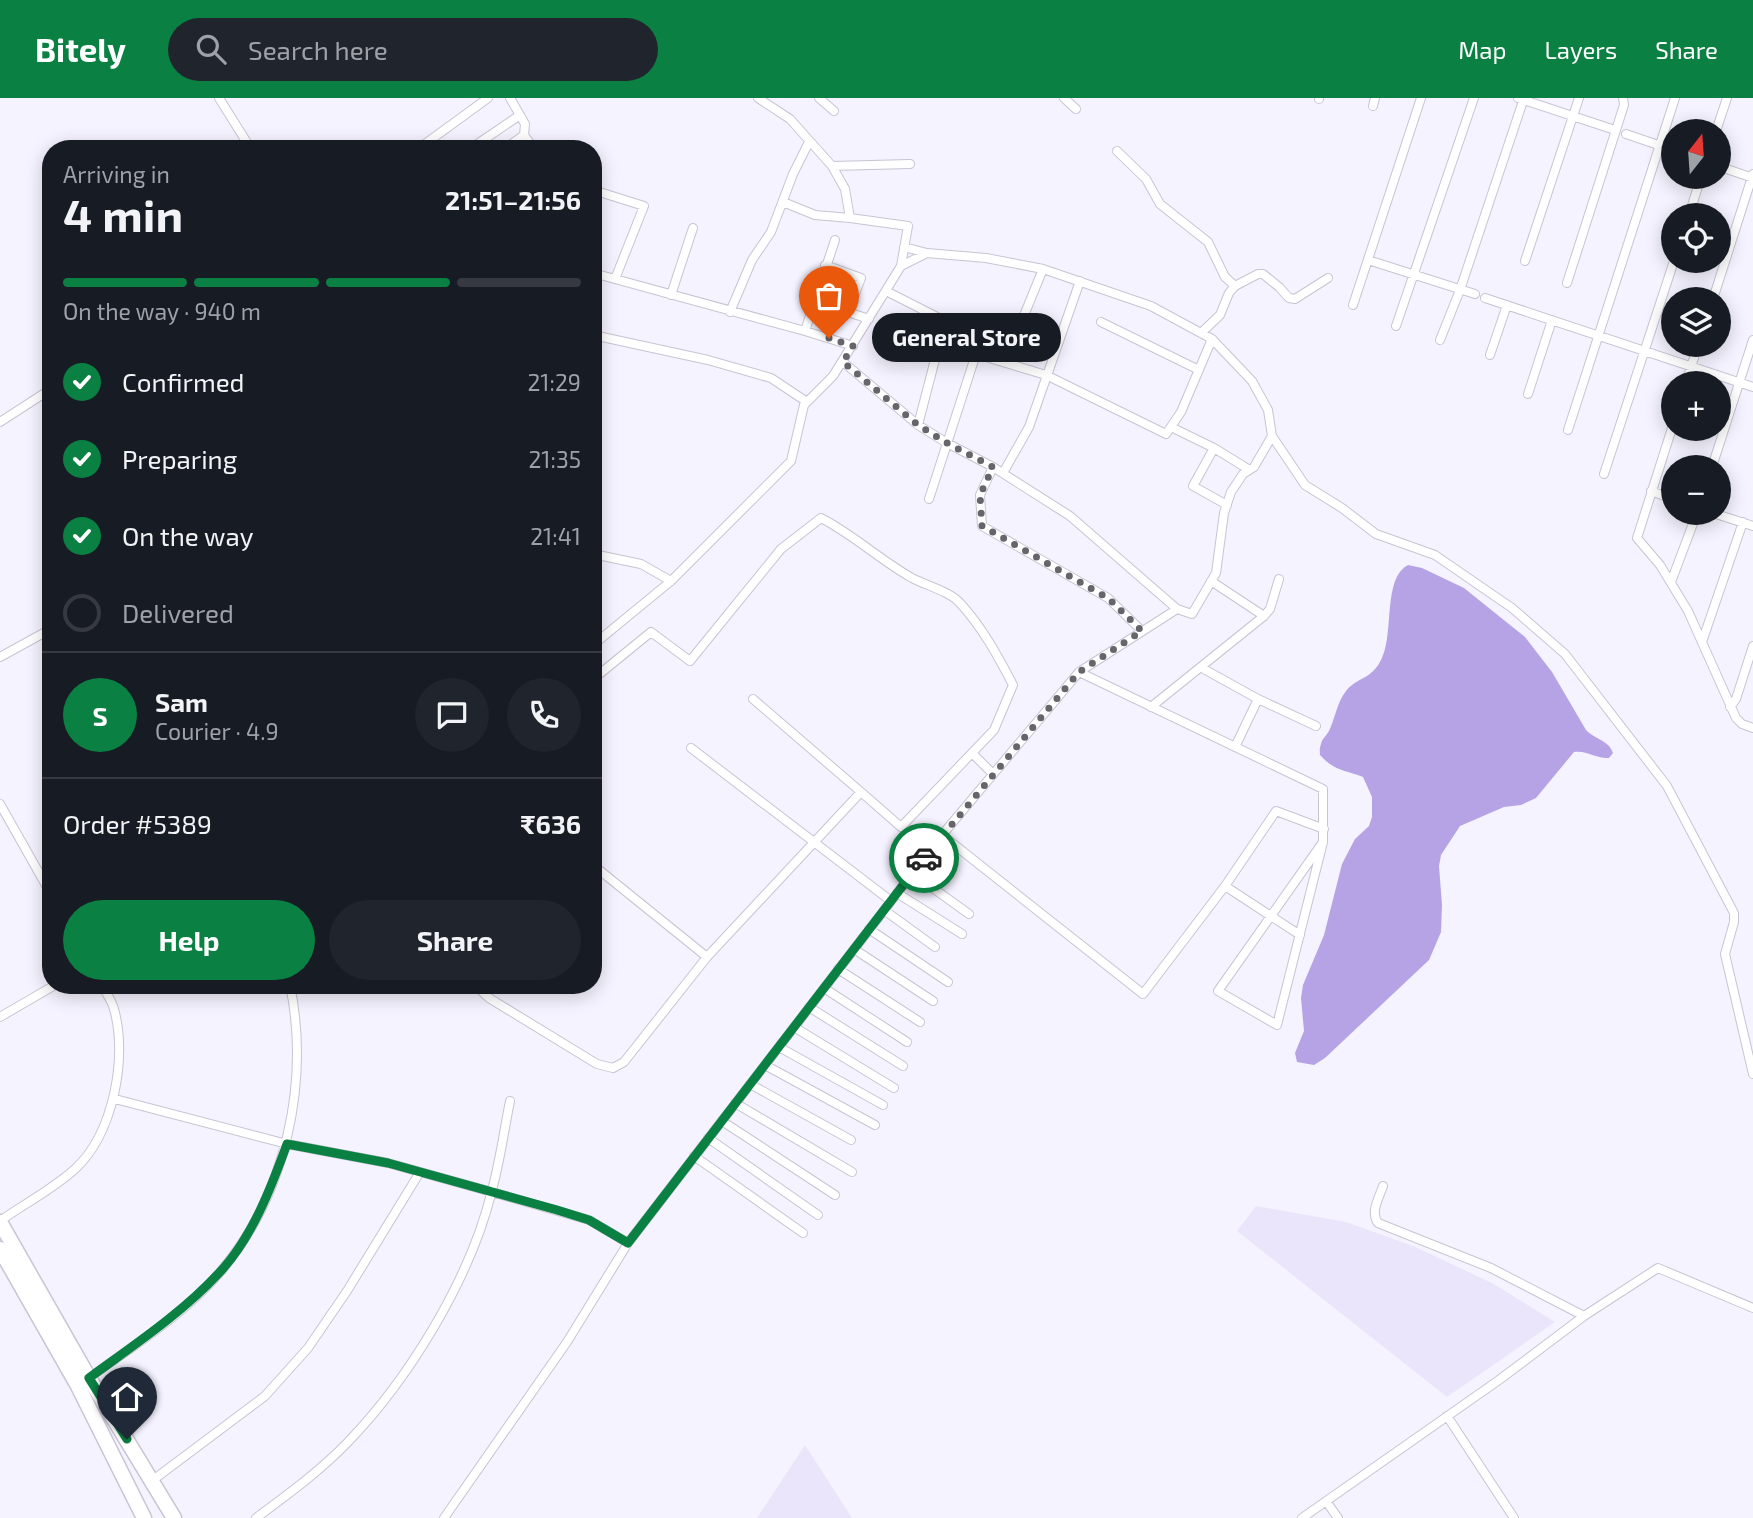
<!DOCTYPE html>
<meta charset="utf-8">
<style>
body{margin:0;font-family:"Exo 2",sans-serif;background:#20242c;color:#f1f3f6;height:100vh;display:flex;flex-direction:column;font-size:26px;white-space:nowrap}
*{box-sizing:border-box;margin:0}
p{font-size:23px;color:#9ea1a6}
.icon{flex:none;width:38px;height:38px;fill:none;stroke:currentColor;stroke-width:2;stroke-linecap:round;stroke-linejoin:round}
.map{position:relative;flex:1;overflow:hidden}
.side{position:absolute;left:42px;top:42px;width:560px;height:854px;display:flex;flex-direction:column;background:#171b24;border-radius:28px;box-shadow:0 4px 18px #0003}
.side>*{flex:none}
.needle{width:46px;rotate:17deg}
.buttons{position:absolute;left:1661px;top:21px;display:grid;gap:14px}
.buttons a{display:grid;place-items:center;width:70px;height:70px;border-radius:50%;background:#171b24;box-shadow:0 4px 18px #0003;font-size:35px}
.pin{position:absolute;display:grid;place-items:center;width:60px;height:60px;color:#fff;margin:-72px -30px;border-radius:50% 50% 50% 0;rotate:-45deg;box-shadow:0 0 7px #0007}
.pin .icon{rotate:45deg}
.courier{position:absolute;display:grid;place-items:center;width:70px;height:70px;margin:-35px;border:5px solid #0b8043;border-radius:50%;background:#fff;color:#222;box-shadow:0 2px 9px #0007}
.bubble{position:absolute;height:49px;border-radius:24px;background:#171b24;box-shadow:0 4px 18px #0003;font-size:23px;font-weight:700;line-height:49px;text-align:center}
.summary em{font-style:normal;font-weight:700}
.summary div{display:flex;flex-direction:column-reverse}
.summary{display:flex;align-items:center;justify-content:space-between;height:119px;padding:0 21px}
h1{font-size:46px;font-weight:700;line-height:52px}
.bar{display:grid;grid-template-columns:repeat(4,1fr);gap:10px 7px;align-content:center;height:84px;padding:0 21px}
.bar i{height:9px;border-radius:5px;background:#363941}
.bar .selected{background:#0b8043}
.bar p{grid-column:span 4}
.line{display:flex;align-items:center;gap:18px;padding:0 21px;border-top:2px solid #363941}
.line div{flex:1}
.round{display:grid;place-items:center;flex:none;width:74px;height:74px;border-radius:37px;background:#20242c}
ol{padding:0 21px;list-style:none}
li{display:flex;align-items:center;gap:21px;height:77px}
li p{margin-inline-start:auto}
li .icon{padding:7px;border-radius:50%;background:#0b8043;color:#fff;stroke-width:4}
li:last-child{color:#9ea1a6}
li i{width:38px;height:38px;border:4px solid #363941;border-radius:50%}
.action{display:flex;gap:14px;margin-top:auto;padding:14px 21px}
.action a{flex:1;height:80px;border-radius:42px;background:#0b8043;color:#fff;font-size:28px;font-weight:700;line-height:80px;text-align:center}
.action a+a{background:#20242c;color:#f1f3f6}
header{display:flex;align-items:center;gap:42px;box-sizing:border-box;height:98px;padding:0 35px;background:#0b8043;color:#fff}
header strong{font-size:33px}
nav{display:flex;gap:38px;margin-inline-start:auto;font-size:24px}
.search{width:490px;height:63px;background:#20242c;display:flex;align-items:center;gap:18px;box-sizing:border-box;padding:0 24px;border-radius:38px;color:#9ea1a6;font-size:26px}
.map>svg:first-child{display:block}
.built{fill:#eae5fb}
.water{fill:#b5a3e5}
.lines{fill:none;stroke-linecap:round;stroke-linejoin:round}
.street-casing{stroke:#c8c4d3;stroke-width:10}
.highway-casing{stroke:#c8c4d3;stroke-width:17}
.street{stroke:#fff;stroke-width:8}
.highway{stroke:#fff;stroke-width:14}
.done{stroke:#66656c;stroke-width:7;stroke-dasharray:0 12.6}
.route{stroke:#0b8043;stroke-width:9}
</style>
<header>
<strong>Bitely</strong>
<div class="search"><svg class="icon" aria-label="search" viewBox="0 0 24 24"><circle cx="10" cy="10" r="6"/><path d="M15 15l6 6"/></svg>Search here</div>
<nav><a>Map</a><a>Layers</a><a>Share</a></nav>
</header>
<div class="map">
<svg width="1753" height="1420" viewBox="0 0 1753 1420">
<rect width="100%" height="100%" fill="#f5f3ff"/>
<!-- built -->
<path class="built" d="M1256,1108l90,16 67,24 79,37 63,39 -108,75 -210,-166z
M805,1347l47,73h-95z"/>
<!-- water -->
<path class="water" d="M1408,467l14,3 42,20 61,49 27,35 34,58c8,9 23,10 27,23l-4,5c-13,1 -22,-8 -35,-6l-38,46 -15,7 -17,2 -44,19 -19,29 -2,11 3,39 -1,27 -12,28 -104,98 -11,7 -17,-3 -2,-9 9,-22 -3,-33 2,-13 21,-50 18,-71 13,-25 14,-13 3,-9v-20l-9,-20c-20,-8 -27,-5 -43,-22 0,-5 -1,-5 1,-11 1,-5 5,-8 8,-13 6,-12 8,-29 17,-40 11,-14 25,-11 35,-31 14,-26 1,-81 27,-95z"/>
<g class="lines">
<!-- street casing -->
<g class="street-casing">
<path id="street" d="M219,0l32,51
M510,0l15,26 -1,11 10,14
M758,0l32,21 42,47 13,23 5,29 58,8 -7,40
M819,0l15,13
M1064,0l12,11
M1518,0l97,32
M1319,1v-1
M1373,8l2,-8
M1716,33l11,-33
M1626,36l47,16
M418,51l70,-51
M470,51l50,-34
M505,51l19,-14
M1117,53l29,28 14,25 48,38 17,35 10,9
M832,68l78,-2
M1718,68l35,12
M593,92l51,16 -29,73
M783,104l32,13 35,3
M1689,117l12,-38
M904,149l23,6
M1368,162l107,34
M1525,163l54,-163
M825,167l36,13 -13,34
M593,175l212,58 48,15
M1567,185l57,-178 -1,-7
M886,193l59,30 -27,104
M671,197l22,-67
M1485,200l268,89
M1713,201l40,-125
M814,203l55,18
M1353,207l68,-207
M730,214l22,-52 19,-28 22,-58 16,-32
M1101,224l98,48
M1396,228l78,-228
M805,233l30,-91
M1201,235l19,-18 9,-22 6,-7 23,-12h5l16,13 10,11 6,1 33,-21
M942,236l26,11 8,9 70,21 120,59 15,-22 31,-73
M593,237l115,25 63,18 36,24
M1440,242l20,-50 64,-192
M1490,257l17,-50
M843,264l75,63 29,18 46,24 77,49 107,93
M1005,264l38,-93
M1686,285l12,-38
M1528,296l24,-74
M0,324l51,-33
M1673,327l-36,113 23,27 28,46 48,107 6,6 11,4
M1171,329l43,21 34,21
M1568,332l107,-332
M1214,350l-21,38 34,19
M993,369l-13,28 2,31 126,72 34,33
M1712,369l41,-127
M1003,375l26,-46 51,-146
M1604,376l70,-213
M1651,393l22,8
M929,401l47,-145
M1713,415l40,13
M593,456l48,10 30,17
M1671,484l26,-69
M1264,518l6,-7 9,-30
M1702,544l41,-120
M593,547l78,-64 120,-120 13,-56 29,-29 68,-110 26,-13 59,5 57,11 108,37 61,33 40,42 16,29 4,26 33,49 37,23 34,26 59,21 77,53 53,46 102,132 67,127v9l-9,32 28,120
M0,559l51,-28
M1202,570l56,31 58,27
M1079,574l244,117v53l-46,183 -59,-34 105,-149
M753,601l108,93
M1151,609l113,-91 -53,-35
M1730,609l6,-8 17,-53
M1235,649l23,-48
M691,650l200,153
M972,655l21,21
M0,706l51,90
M942,737l201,159 82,-108 51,-75 48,18
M593,767l114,92
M912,775l57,41
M1225,788l75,49
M897,795l65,41
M884,812l51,37
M869,831l79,53
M854,851l79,52
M838,871l82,53
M475,887l14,13 108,66 16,4 11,-6 83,-105 154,-165 40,35 93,-97 19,-45c-15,-29 -31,-58 -53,-82 -11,-12 -33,-17 -48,-25 -32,-18 -58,-43 -91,-60l-40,31 -91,112 -39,-29 -54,44h-4
M824,890l83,54
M809,909l94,59
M0,919l55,-32
M794,929l100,61
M779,949l104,58
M765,967l110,60
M750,986l101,56
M115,1001l172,45 101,19 104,29 97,28 39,23
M735,1005l117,69
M722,1023l113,74
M708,1040l110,77
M694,1058l109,77
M1383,1088c-4,12 -13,26 -5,37l113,45 93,48
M0,1123c24,-17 53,-32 75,-52 38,-35 53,-111 39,-160 -2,-8 -8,-16 -12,-24
M89,1280c45,-33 96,-64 132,-107 65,-77 89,-189 69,-286
M1447,1318l67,102
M153,1382l112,-84 43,-48 39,-57 73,-119
M1326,1403l12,17
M256,1420c31,-23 64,-47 91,-75 62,-64 124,-165 145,-253 8,-29 12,-59 18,-89
M444,1420l123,-176 61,-99 314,-408 137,-163 98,-63 15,5 24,-41 8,-60 7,-21 12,-18 11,-7 18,-31
M1302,1420l197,-138 85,-64 74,-48 95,40"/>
</g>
<!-- highway casing -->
<g class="highway-casing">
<path id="highway" d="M0,1124l89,156 85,140
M0,1151l78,137 66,132"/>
</g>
<!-- street -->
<use href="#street" class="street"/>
<!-- highway -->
<use href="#highway" class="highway"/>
</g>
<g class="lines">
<!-- done -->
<path class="done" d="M829,240l24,8 -10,16 75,63 29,18 46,24 -13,28 2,31 126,72 34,33 -63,41 -155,186"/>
<!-- route -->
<path class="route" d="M127,1341l-38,-61c45,-33 92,-64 130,-105 33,-35 52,-85 68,-129l101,19 169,47 32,10 39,23 296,-385"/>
</g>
</svg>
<div class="buttons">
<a><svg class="needle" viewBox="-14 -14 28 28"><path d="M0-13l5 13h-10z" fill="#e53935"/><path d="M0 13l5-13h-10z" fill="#9ea1a6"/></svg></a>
<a><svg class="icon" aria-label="locate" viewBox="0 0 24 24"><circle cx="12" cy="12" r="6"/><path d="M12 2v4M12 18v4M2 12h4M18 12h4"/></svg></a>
<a><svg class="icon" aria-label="layers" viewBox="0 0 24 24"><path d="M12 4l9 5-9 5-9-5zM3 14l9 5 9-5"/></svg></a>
<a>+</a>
<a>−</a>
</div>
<div class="pin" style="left:829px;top:240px;background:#ea580c"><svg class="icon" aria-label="bag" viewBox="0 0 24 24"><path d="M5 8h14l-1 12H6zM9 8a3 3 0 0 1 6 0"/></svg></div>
<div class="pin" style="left:127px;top:1341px;background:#1f2937"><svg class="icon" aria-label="home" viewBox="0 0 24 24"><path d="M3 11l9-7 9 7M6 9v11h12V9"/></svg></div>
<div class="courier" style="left:924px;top:760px"><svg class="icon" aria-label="car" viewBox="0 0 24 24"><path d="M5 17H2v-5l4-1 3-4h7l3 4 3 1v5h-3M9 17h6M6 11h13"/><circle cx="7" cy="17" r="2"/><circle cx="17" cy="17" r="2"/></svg></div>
<div class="bubble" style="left:872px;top:215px;width:189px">General Store</div>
<section class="side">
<div class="summary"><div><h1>4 min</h1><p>Arriving in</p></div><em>21:51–21:56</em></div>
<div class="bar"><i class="selected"></i><i class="selected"></i><i class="selected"></i><i></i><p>On the way · 940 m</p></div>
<ol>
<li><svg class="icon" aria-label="check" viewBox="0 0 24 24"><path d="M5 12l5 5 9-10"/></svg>Confirmed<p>21:29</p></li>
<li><svg class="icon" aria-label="check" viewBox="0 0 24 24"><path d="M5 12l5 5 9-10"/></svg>Preparing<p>21:35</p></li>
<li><svg class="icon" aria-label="check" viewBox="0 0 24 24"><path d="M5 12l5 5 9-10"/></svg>On the way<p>21:41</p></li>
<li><i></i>Delivered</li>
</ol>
<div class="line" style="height:126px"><b class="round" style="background:#0b8043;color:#fff">S</b><div><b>Sam</b><p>Courier · 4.9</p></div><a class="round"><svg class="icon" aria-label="chat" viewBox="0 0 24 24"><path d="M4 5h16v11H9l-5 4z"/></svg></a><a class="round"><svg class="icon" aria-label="phone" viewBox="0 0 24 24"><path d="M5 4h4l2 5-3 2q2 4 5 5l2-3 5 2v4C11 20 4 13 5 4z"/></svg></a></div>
<div class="line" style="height:91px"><div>Order #5389</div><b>₹636</b></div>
<div class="action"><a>Help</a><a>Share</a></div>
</section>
</div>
